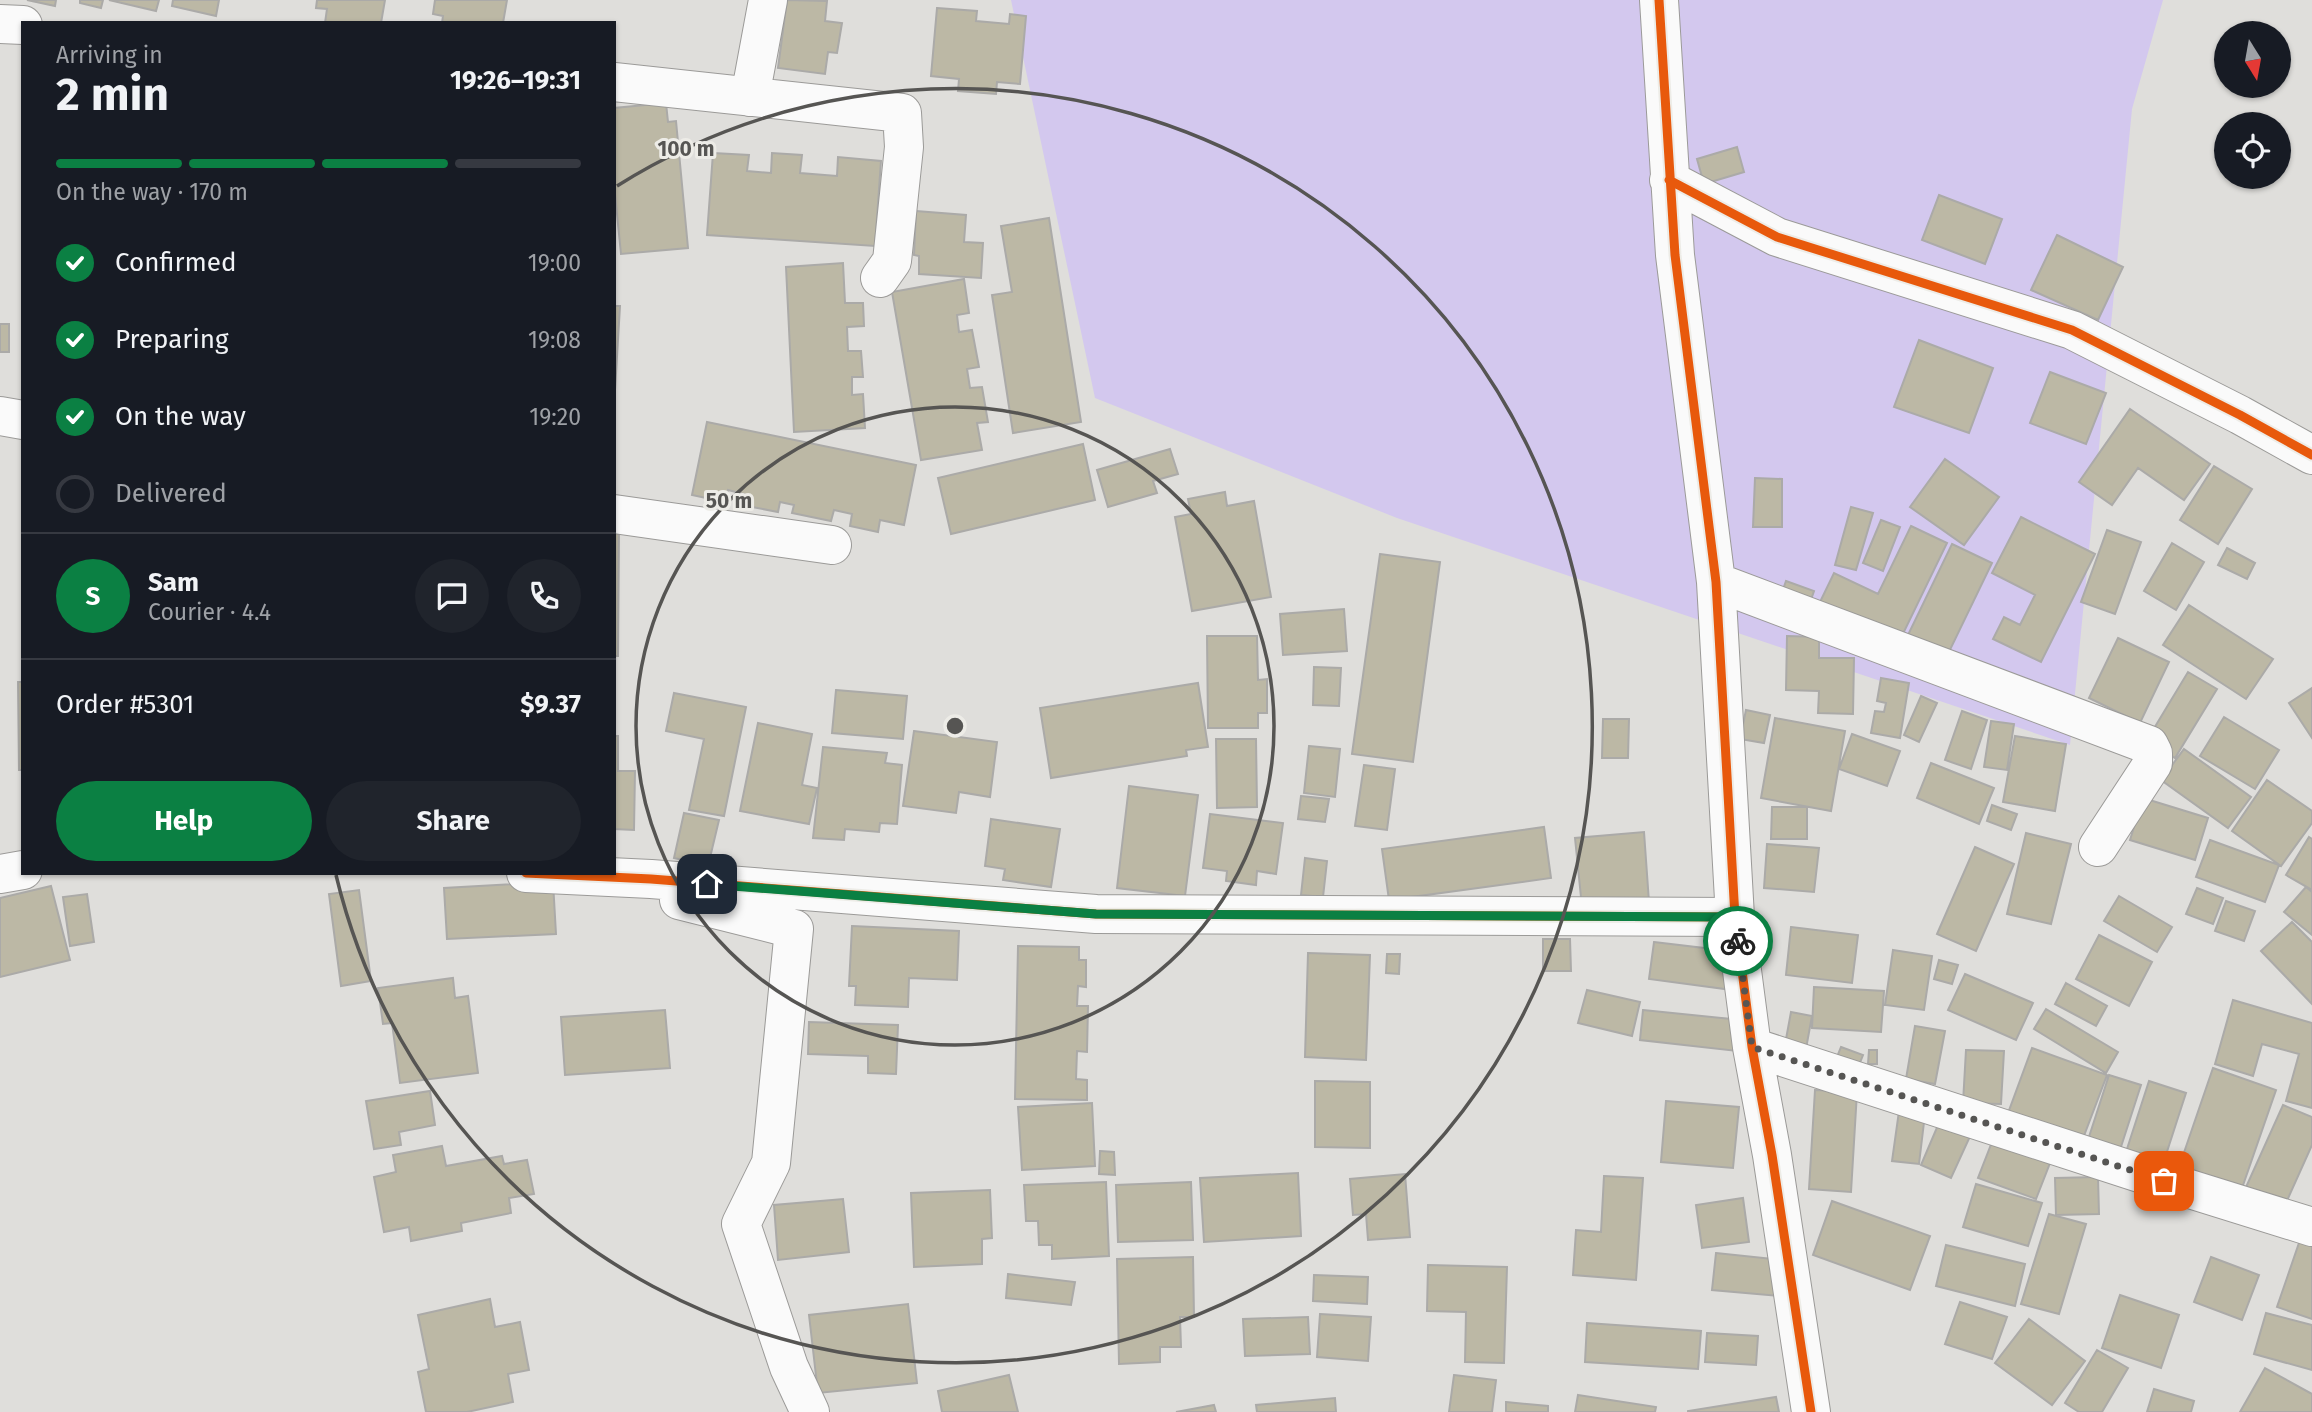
<!DOCTYPE html>
<meta charset="utf-8">
<style>
body{margin:0;font-family:"Fira Sans",sans-serif;background:#20242c;color:#f1f3f6;height:100vh;display:flex;flex-direction:column;font-size:26px;white-space:nowrap}
*{box-sizing:border-box;margin:0}
p{font-size:23px;color:#9ea1a6}
.icon{flex:none;width:38px;height:38px;fill:none;stroke:currentColor;stroke-width:2;stroke-linecap:round;stroke-linejoin:round}
.map{position:relative;flex:1;overflow:hidden}
.sheet{position:absolute;left:21px;top:21px;width:595px;height:854px;display:flex;flex-direction:column;background:#171b24;border-radius:0px;box-shadow:0 2px 5px #0004}
.sheet>*{flex:none}
.needle{width:46px;rotate:169deg}
.fabs{position:absolute;left:2214px;top:21px;display:grid;gap:14px}
.fabs a{display:grid;place-items:center;width:77px;height:77px;border-radius:50%;background:#171b24;box-shadow:0 2px 5px #0004;font-size:35px}
.pin{position:absolute;display:grid;place-items:center;width:60px;height:60px;color:#fff;margin:-30px;border-radius:14px;box-shadow:0 4px 10px #0006}
.courier{position:absolute;display:grid;place-items:center;width:70px;height:70px;margin:-35px;border:5px solid #0b8043;border-radius:50%;background:#fff;color:#222;box-shadow:0 2px 9px #0007}
.overview em{font-style:normal;font-weight:700}
.overview div{display:flex;flex-direction:column-reverse}
.overview{display:flex;align-items:center;justify-content:space-between;height:119px;padding:0 35px}
h1{font-size:46px;font-weight:700;line-height:52px}
.bar{display:grid;grid-template-columns:repeat(4,1fr);gap:10px 7px;align-content:center;height:84px;padding:0 35px}
.bar i{height:9px;border-radius:5px;background:#363941}
.bar .on{background:#0b8043}
.bar p{grid-column:span 4}
.line{display:flex;align-items:center;gap:18px;padding:0 35px;border-top:2px solid #363941}
.line div{flex:1}
.round{display:grid;place-items:center;flex:none;width:74px;height:74px;border-radius:37px;background:#20242c}
ol{padding:0 35px;list-style:none}
li{display:flex;align-items:center;gap:21px;height:77px}
li p{margin-inline-start:auto}
li .icon{padding:7px;border-radius:50%;background:#0b8043;color:#fff;stroke-width:4}
li:last-child{color:#9ea1a6}
li i{width:38px;height:38px;border:4px solid #363941;border-radius:50%}
.action{display:flex;gap:14px;margin-top:auto;padding:14px 35px}
.action a{flex:1;height:80px;border-radius:42px;background:#0b8043;color:#fff;font-size:28px;font-weight:700;line-height:80px;text-align:center}
.action a+a{background:#20242c;color:#f1f3f6}
.map>svg:first-child{display:block}
.green{fill:#d3c8ee}
.building{fill:#bcb8a5;stroke:#abaaa8;stroke-width:2}
.lines{fill:none;stroke-linecap:round;stroke-linejoin:round}
.minor-casing{stroke:#9b9a98;stroke-width:40}
.minor{stroke:#fafafa;stroke-width:38}
.cycleway-casing{stroke:#edece7;stroke-width:13}
.cycleway{stroke:#e8590c;stroke-width:9}
.done{stroke:#565553;stroke-width:7;stroke-dasharray:0 12.6}
.route{stroke:#0b8043;stroke-width:9}
.ring{fill:none;stroke:#565553;stroke-width:3.5}
.centre{fill:#565553;stroke:#edece7;stroke-width:3.5}
.ring-label{font-size:21px;text-anchor:middle;font-weight:bold;fill:#565553;stroke:#edece7;stroke-width:6;stroke-linejoin:round;paint-order:stroke}
</style>
<div class="map">
<svg width="2312" height="1412" viewBox="0 0 2312 1412">
<rect width="100%" height="100%" fill="#dfdedb"/>
<!-- green -->
<path class="green" d="M1011,0h1152l-31,109 -62,636 -673,-227 -302,-120z"/>
<!-- building -->
<path class="building" d="M27,0h29l-1,6z
M80,0h23l-2,8 -21,-5z
M109,0h50l-3,11z
M173,0h46l-3,16 -44,-10z
M317,0h68l-4,23h-56l2,-14 -11,-1z
M435,0h72l-4,23h-61l1,-7 -10,-2z
M787,0l40,1 -2,20 17,2 -5,30 -9,-1 -3,22 -47,-6z
M937,8l40,3 -1,10 33,3 1,-10 16,2 -6,68 -23,-2 -1,12 -38,-3 1,-12 -28,-3z
M666,103l2,19 8,-1 12,127 -67,6 -7,-70v-76z
M1737,147l7,25 -40,12 -7,-25z
M713,153l36,2 -2,16 24,2 1,-20 30,2 -2,18 37,3 1,-19 43,4 -6,85 -168,-11z
M1939,195l63,24 -17,45 -63,-24z
M916,211l50,4 -2,27 19,1 -2,35 -62,-4v-18l-5,-1z
M1049,218l32,204 -68,11 -21,-138 20,-3 -11,-66z
M2057,235l66,32 -25,53 -67,-30z
M843,263l2,40h18l1,23 -17,1 1,24h13l2,26h-11v18l11,-1 2,34 -71,4 -8,-165z
M964,279l5,34 -12,2 2,17 13,-2 7,37 -12,2 3,19 12,-1 6,35 -11,1 5,27 -61,10 -29,-168z
M614,306h6l-5,84h-1z
M0,324h9v28h-9z
M1919,340l74,28 -24,65 -75,-26z
M2050,372l56,21 -20,51 -56,-21z
M2130,409l80,55 -26,36 -46,-32 -26,37 -33,-23z
M707,422l209,43 -12,60 -24,-5 -2,12 -28,-6 2,-12 -18,-4 -3,11 -39,-8 2,-8 -14,-3 -2,10 -36,-7 2,-11 -16,-4 -3,12 -33,-7z
M1083,444l12,56 -144,34 -13,-56z
M1170,449l8,25 -25,7 4,12 -49,14 -11,-37z
M1945,459l54,38 -35,48 -54,-38z
M2214,466l38,23 -34,55 -38,-24z
M1755,478l27,1v48h-29z
M1225,492l2,14 27,-5 17,96 -79,14 -17,-94 16,-3 -3,-15z
M1851,507l22,6 -17,57 -21,-5z
M2021,517l74,37 -54,108 -48,-23 11,-22 16,8 15,-30 -43,-22z
M1881,520l19,7 -17,44 -20,-8z
M1911,526l36,17 -48,99 -80,-38 15,-31 44,21z
M614,530h5l-1,126h-4z
M2107,530l34,12 -26,72 -34,-12z
M2172,543l32,19 -28,48 -32,-19z
M1952,544l40,19 -45,93 -40,-19z
M2227,548l28,15 -8,16 -29,-14z
M1380,554l60,8 -27,200 -61,-8z
M1786,581l28,10 -7,20 -28,-10z
M2189,605l84,54 -27,40 -83,-54z
M1344,609l3,42 -64,4 -3,-41z
M1207,636h50l1,44 9,-1v34h-9v15h-50z
M1787,636l32,1v21h35l-1,56 -35,-1 1,-22 -33,-1z
M2118,638l51,24 -29,61 -51,-25z
M1314,667l27,1 -2,38 -26,-1z
M2188,672l29,17 -42,69 -28,-18z
M1881,678l28,5 -9,55 -29,-5 4,-22 9,1 2,-9 -9,-2z
M18,682h5v88h-4z
M1198,683l10,64 -22,3 1,6 -136,22 -11,-70z
M2312,688v50l-23,-35z
M836,690l71,6 -4,43 -71,-6z
M674,693l72,14 -22,109 -35,-6 15,-71 -38,-8z
M1921,696l16,7 -18,39 -15,-7z
M1746,710l24,5 -6,28 -24,-4z
M1962,711l25,9 -16,49 -26,-9z
M2224,717l55,33 -24,39 -55,-33z
M1775,718l70,13 -14,80 -70,-13z
M1603,719h26l-1,39h-26z
M1991,721l23,3 -7,46 -23,-3z
M758,723l54,11 -10,51 15,3 -8,36 -69,-13z
M914,731l83,11 -7,55 -31,-5 -3,21 -53,-7z
M1852,734l48,17 -13,35 -48,-17z
M614,736h4v35h17l-1,59 -20,-1z
M2015,736l51,8 -11,67 -52,-9z
M1216,739h40l1,68 -40,1z
M1309,746l31,3 -5,48 -31,-4z
M823,747l64,6 -2,10 17,2 -5,59 -17,-1 -1,9 -34,-3 -1,11 -31,-2z
M2184,749l67,48 -23,31 -67,-48z
M1931,763l63,25 -15,36 -62,-26z
M1364,765l31,4 -8,61 -32,-4z
M2267,780l45,31v12l-31,43 -49,-35z
M1129,786l69,9 -13,101 -68,-8z
M1301,796l28,3 -4,23 -27,-3z
M2143,798l65,20 -13,42 -65,-20z
M1992,805l25,9 -6,16 -24,-9z
M1772,807h35v32h-36z
M684,813l35,7 -11,46 -34,-8z
M1210,814l73,9 -7,51 -19,-3 -1,14 -30,-4 1,-10 -24,-3z
M991,819l69,10 -9,58 -48,-7 2,-11 -20,-3z
M1544,827l7,51 -162,22 -7,-51z
M1644,832l5,70 -67,5 -7,-69z
M2026,833l45,11 -20,80 -44,-10z
M2309,837l3,2v51l-26,-15z
M2210,840l69,25 -14,37 -69,-25z
M1767,844l52,4 -5,44 -50,-4z
M1975,847l39,17 -38,87 -39,-17z
M1305,858l22,3 -4,36 -22,-2z
M553,882l3,52 -109,5 -3,-51z
M51,886l19,74 -70,17v-79z
M2306,887l6,5v43l-28,-23z
M2197,888l26,10 -10,26 -27,-10z
M359,890l12,91 -30,5 -12,-92z
M87,894l7,48 -24,4 -7,-49z
M2119,896l53,31 -15,25 -53,-31z
M2226,901l29,10 -11,30 -29,-10z
M2292,922l20,20v62l-51,-53z
M852,926l107,5 -2,49 -48,-2 -1,29 -53,-2 1,-19h-7z
M1791,927l67,8 -6,48 -66,-8z
M2099,935l53,27 -23,44 -53,-27z
M1543,939h27l1,32h-28z
M1654,942l75,9 -4,38 -76,-10z
M1018,946l61,1v13h7v27l-8,-1 -1,20h11l-1,46 -10,-1 -1,28 11,1v20l-72,-1z
M1893,950l39,6 -8,54 -39,-5z
M1308,953l62,2 -4,105 -61,-3z
M1387,954h13l-1,20 -13,-1z
M1939,960l19,5 -6,19 -18,-5z
M1965,974l68,29 -17,37 -68,-30z
M453,978l2,20 13,-2 10,77 -78,10 -8,-60 -9,1 -5,-36z
M2066,983l41,23 -11,20 -41,-22z
M1814,987l70,4 -3,41 -69,-4z
M1587,990l53,12 -8,34 -54,-13z
M2233,1000l79,23v85l-26,-7 13,-47 -37,-10 -9,32 -38,-12z
M2046,1009l72,43 -12,21 -72,-44z
M665,1010l5,58 -105,7 -4,-58z
M1643,1010l98,10 -4,31 -97,-11z
M1791,1012l21,4 -7,38 -21,-4z
M809,1022l89,3 -2,49 -28,-1v-17l-60,-2z
M1915,1026l30,5 -10,53 -29,-5z
M1841,1047l22,8 -4,10 -22,-8z
M2032,1048l75,27 -25,66 -75,-25z
M1869,1050h8v14h-9z
M1966,1050l38,1 -3,53 -38,-1z
M2213,1068l63,22 -35,101 -63,-21z
M2109,1075l32,10 -22,68 -32,-10z
M1315,1081l55,1v66l-55,-1z
M2149,1081l37,12 -23,71 -37,-12z
M1815,1090l42,2 -6,100 -42,-3z
M430,1091l5,34 -36,7 2,13 -27,4 -8,-48z
M1666,1101l73,6 -6,61 -72,-6z
M1092,1103l3,63 -73,4 -4,-63z
M2283,1105l29,12v28l-31,69 -39,-18z
M1899,1111l26,3 -6,50 -27,-3z
M1941,1118l31,14 -21,46 -30,-13z
M1992,1142l58,21 -14,36 -58,-21z
M442,1146l4,20 56,-10 2,8 23,-4 7,34 -25,4 2,15 -50,10 1,8 -51,10 -2,-14 -25,5 -10,-55 22,-5 -3,-17z
M1100,1151l14,1 1,23 -16,-1z
M1298,1173l3,63 -97,6 -4,-64z
M1405,1174l5,63 -42,3 -2,-26 -13,1 -3,-36z
M1604,1176l39,2 -7,102 -63,-5 3,-45 25,2z
M2098,1177l1,37 -43,1 -1,-37z
M1106,1182l3,74 -57,3v-14h-13l-1,-24h-12l-2,-36z
M1191,1182l2,58 -75,2 -2,-57z
M1976,1184l66,19 -14,43 -65,-19z
M990,1190l2,48 -10,1v25l-68,3 -3,-74z
M1743,1198l6,44 -47,6 -6,-43z
M843,1199l6,53 -71,8 -4,-55z
M1832,1201l98,35 -20,54 -97,-35z
M2049,1214l37,10 -27,90 -38,-10z
M2300,1240l12,4v75l-35,-12z
M1946,1245l79,19 -10,42 -79,-20z
M1716,1253l67,7 -4,36 -67,-6z
M1193,1257l1,60h-14l1,30h-21v15l-41,2 -2,-105z
M2211,1257l48,18 -17,45 -48,-18z
M1428,1265l79,2 -3,96 -39,-1 1,-50 -39,-1z
M1008,1274l67,8 -4,23 -65,-7z
M1314,1275l54,2 -1,27 -54,-3z
M2120,1295l59,20 -18,53 -59,-20z
M490,1299l5,28 25,-5 9,48 -21,4 5,28 -46,10h-41l-8,-40 11,-3 -11,-54z
M1960,1302l47,15 -15,42 -47,-15z
M908,1304l9,79 -99,10 -9,-78z
M2266,1313l46,12v45l-58,-16z
M1320,1314l51,3 -3,44 -51,-4z
M1308,1317l2,37 -65,2 -2,-37z
M2029,1319l56,42 -33,44 -57,-42z
M1587,1323l114,8 -3,38 -113,-7z
M1707,1333l51,3 -2,29 -51,-3z
M2097,1350l31,18 -26,44h-23l-14,-9z
M2265,1368l47,26v18h-72z
M1009,1375l9,37h-76l-4,-21z
M1454,1375l42,5 -4,32h-43z
M2154,1389l40,12 -3,11h-44z
M1578,1395l78,12 -1,5h-80z
M1776,1397l3,15h-91v-1z
M1335,1398l1,14h-79l-1,-7z
M1506,1402l42,4v6h-42z
M1214,1405l2,7h-40z"/>
<g class="lines">
<!-- minor casing -->
<g class="minor-casing">
<path id="minor" d="M1659,0l16,255 41,327 19,335 17,130 20,108 39,257
M0,24l23,1
M614,82l288,31 2,34 -12,114 -12,17
M750,97l18,-97
M1669,180l108,57 295,93 168,85 72,40
M0,416l23,4
M614,514l218,31
M1716,582l433,163 4,8v10l-55,84
M526,873l125,6 445,35 639,3
M0,874l23,-4
M679,900l115,29 -23,234 -30,61 48,143 21,45
M1752,1047l412,134 148,46"/>
</g>
<!-- minor -->
<use href="#minor" class="minor"/>
<!-- cycleway casing -->
<g class="cycleway-casing">
<path id="cycleway" d="M1659,0l16,255 41,327 19,335 17,130 20,108 39,257
M1669,180l108,57 295,93 168,85 72,40
M526,873l125,6 445,35 639,3"/>
</g>
<!-- cycleway -->
<use href="#cycleway" class="cycleway"/>
</g>
<g class="lines">
<!-- done -->
<path class="done" d="M1738,941l14,106 412,134"/>
<!-- route -->
<path class="route" d="M707,884l389,30 639,3 3,24"/>
</g>
<!-- distance rings -->
<g class="ring">
<circle cx="955" cy="726" r="319"/>
<path d="M617 186A637 637 0 1 1 336 875"/>
</g>
<circle cx="955" cy="726" r="10" class="centre"/>
<g class="ring-label">
<text x="686" y="156">100 m</text>
<text x="729" y="508">50 m</text>
</g>
</svg>
<div class="fabs">
<a><svg class="needle" viewBox="-14 -14 28 28"><path d="M0-13l5 13h-10z" fill="#e53935"/><path d="M0 13l5-13h-10z" fill="#9ea1a6"/></svg></a>
<a><svg class="icon" aria-label="locate" viewBox="0 0 24 24"><circle cx="12" cy="12" r="6"/><path d="M12 2v4M12 18v4M2 12h4M18 12h4"/></svg></a>
</div>
<div class="pin" style="left:2164px;top:1181px;background:#ea580c"><svg class="icon" aria-label="bag" viewBox="0 0 24 24"><path d="M5 8h14l-1 12H6zM9 8a3 3 0 0 1 6 0"/></svg></div>
<div class="pin" style="left:707px;top:884px;background:#1f2937"><svg class="icon" aria-label="home" viewBox="0 0 24 24"><path d="M3 11l9-7 9 7M6 9v11h12V9"/></svg></div>
<div class="courier" style="left:1738px;top:941px"><svg class="icon" aria-label="bike" viewBox="0 0 24 24"><circle cx="6" cy="16" r="4"/><circle cx="18" cy="16" r="4"/><path d="M6 16l4-8h5l3 8M10 8l3 8H6M13 5h3"/></svg></div>
<section class="sheet">
<div class="overview"><div><h1>2 min</h1><p>Arriving in</p></div><em>19:26–19:31</em></div>
<div class="bar"><i class="on"></i><i class="on"></i><i class="on"></i><i></i><p>On the way · 170 m</p></div>
<ol>
<li><svg class="icon" aria-label="check" viewBox="0 0 24 24"><path d="M5 12l5 5 9-10"/></svg>Confirmed<p>19:00</p></li>
<li><svg class="icon" aria-label="check" viewBox="0 0 24 24"><path d="M5 12l5 5 9-10"/></svg>Preparing<p>19:08</p></li>
<li><svg class="icon" aria-label="check" viewBox="0 0 24 24"><path d="M5 12l5 5 9-10"/></svg>On the way<p>19:20</p></li>
<li><i></i>Delivered</li>
</ol>
<div class="line" style="height:126px"><b class="round" style="background:#0b8043;color:#fff">S</b><div><b>Sam</b><p>Courier · 4.4</p></div><a class="round"><svg class="icon" aria-label="chat" viewBox="0 0 24 24"><path d="M4 5h16v11H9l-5 4z"/></svg></a><a class="round"><svg class="icon" aria-label="phone" viewBox="0 0 24 24"><path d="M5 4h4l2 5-3 2q2 4 5 5l2-3 5 2v4C11 20 4 13 5 4z"/></svg></a></div>
<div class="line" style="height:91px"><div>Order #5301</div><b>$9.37</b></div>
<div class="action"><a>Help</a><a>Share</a></div>
</section>
</div>
